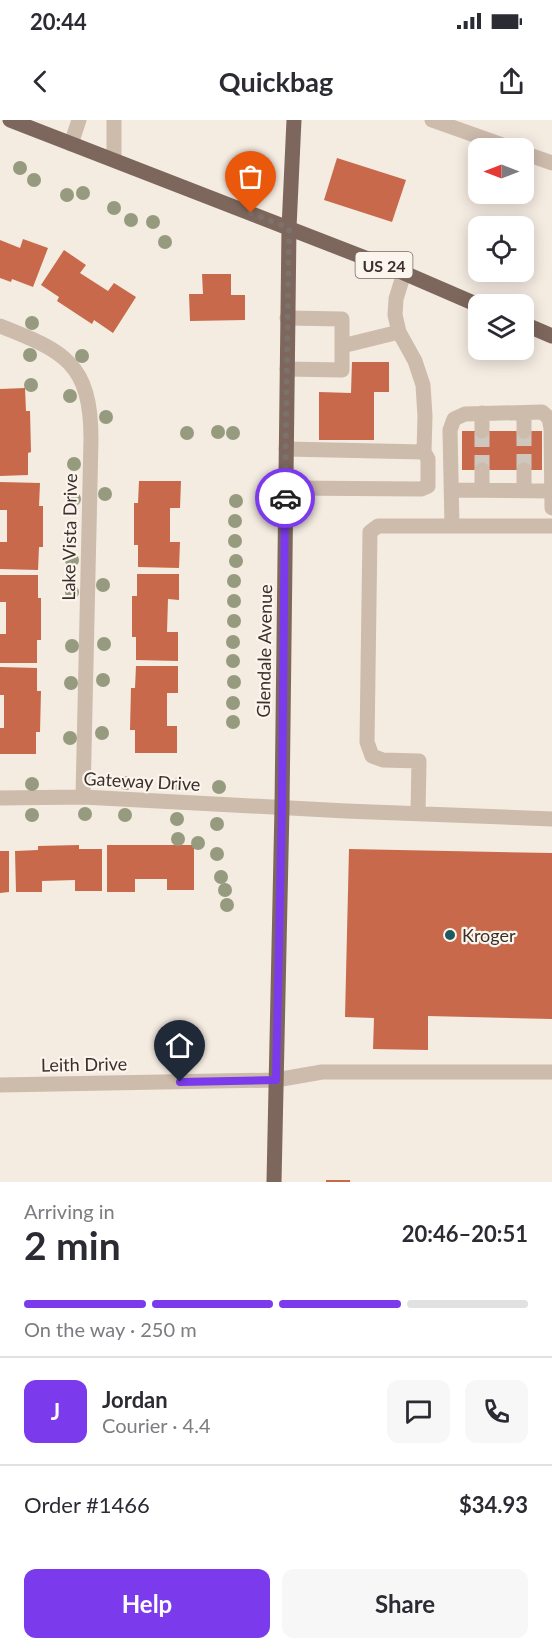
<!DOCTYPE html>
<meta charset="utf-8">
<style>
body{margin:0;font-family:Lato,sans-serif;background:#f7f7f7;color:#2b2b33;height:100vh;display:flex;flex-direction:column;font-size:22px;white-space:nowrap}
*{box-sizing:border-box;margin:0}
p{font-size:20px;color:#7c7c81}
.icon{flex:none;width:33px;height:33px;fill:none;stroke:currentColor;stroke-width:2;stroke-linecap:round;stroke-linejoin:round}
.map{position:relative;height:1062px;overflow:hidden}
.details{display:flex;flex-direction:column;background:#fff;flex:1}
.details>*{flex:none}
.needle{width:39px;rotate:270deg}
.buttons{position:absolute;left:468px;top:18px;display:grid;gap:12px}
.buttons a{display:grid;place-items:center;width:66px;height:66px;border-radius:12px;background:#fff;box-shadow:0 3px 15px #0003;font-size:30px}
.pin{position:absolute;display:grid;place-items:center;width:51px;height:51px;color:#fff;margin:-62px -26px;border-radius:50% 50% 50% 0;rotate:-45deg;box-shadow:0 0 6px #0007}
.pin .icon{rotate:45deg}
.courier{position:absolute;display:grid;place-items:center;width:60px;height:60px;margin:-30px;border:4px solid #7c3aed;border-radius:50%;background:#fff;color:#222;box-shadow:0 2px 8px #0007}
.summary em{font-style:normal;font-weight:700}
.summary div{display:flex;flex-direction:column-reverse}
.summary{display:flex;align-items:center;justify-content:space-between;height:102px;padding:0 24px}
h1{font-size:39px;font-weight:700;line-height:45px}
.bar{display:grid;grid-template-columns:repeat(4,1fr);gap:9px 6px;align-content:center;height:72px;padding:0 24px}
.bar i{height:8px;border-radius:4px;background:#e1e1e2}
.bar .active{background:#7c3aed}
.bar p{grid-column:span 4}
.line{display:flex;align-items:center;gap:15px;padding:0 24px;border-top:2px solid #e1e1e2}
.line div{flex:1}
.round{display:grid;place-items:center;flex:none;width:63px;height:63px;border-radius:12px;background:#f7f7f7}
.button{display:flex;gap:12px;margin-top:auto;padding:12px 24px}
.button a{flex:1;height:69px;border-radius:12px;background:#7c3aed;color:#fff;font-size:24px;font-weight:700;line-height:69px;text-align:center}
.button a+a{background:#f7f7f7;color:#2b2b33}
.status{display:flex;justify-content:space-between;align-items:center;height:42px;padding:0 30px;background:#fff;direction:ltr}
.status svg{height:16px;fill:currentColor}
header{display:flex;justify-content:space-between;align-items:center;height:78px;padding:0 24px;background:#fff;font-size:27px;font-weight:700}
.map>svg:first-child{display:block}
.building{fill:#c8694b}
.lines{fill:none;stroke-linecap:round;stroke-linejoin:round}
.minor-tunnel{stroke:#cfc6bd;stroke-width:15;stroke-dasharray:15 8;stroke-linecap:butt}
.minor{stroke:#cdbbac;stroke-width:15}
.major{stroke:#7d675c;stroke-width:15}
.tree{fill:#969b7f}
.done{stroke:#7c716b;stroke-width:6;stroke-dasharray:0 10.8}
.route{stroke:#7c3aed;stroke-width:8}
.poi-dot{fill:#1f5a5e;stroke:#fbf5ee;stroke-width:2}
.labels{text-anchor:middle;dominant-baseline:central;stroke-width:4.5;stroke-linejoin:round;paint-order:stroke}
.shield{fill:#fbf5ee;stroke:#756b66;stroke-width:1.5}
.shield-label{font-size:16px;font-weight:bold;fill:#3b302b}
.street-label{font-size:18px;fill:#3b302b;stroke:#fbf5ee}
.poi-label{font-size:18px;fill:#3b302b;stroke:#fbf5ee;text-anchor:start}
</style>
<div class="status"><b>20:44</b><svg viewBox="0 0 49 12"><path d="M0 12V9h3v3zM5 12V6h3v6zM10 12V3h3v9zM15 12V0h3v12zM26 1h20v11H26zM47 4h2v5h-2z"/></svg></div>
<header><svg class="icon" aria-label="back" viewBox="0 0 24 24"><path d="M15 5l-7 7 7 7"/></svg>Quickbag<svg class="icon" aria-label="share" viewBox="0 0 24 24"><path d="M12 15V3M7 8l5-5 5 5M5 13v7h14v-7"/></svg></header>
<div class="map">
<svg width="552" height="1062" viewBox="0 0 552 1062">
<rect width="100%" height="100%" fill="#f4ebe1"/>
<!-- building -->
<path class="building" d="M337,38l69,22 -14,42 -68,-22z
M23,119l25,9 -15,39 -21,-8 -1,3 -11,-4v-38l20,8z
M64,130l22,15 -6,8 28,18 6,-8 22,14 -23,36 -19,-13 -2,4 -35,-23 2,-4 -18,-12z
M202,154h29v21h14v25l-55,1 -1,-27h14z
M352,242h37v30h-15v48h-55v-48l32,1z
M25,268l1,23h4l1,41 -3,1v22l-28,1v-87z
M462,311h80v39h-80z
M139,361h42l-1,27h-10v34h10l-1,26 -41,-1v-22h-4v-42h4z
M0,362l40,1 -1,23h4v41h-4l-1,23 -38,-1v-27h7v-32h-7z
M137,454h42v26l-11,-1 -1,33h11v29l-42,-1v-23h-4v-41h5z
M0,455h38v23h3v42h-4v23h-37v-29h6v-32h-6z
M136,546h42v27h-11v33h10v27h-42v-23h-5l1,-42h4z
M0,547l37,1v23h4l-1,41h-4v22h-36v-26h4v-33h-4z
M79,725v4h23v42h-27v-11l-33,1v11h-26l-1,-41 23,-1v-4z
M107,725h87v45h-27v-11h-32v13h-28z
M349,729l203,4v166l-124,-3v34l-55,-1 1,-31 -29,-1z
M0,731h9v41l-9,1z
M326,1060h24v2h-24z"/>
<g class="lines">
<!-- minor-tunnel -->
<path class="minor-tunnel" d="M524,311v39
M482,350v-39"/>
<!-- minor -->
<path class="minor" d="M114,0v40
M432,0l79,28
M71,24l8,-24
M524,33l28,10
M404,153l-8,26 -1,16 4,17 16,29 8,24 2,31 -1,36
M0,206c64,25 91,37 91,113l-8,358
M342,226l57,-14
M287,249l55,1v-51l-55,-1
M482,293v18
M524,293v18
M482,350v20
M524,350v20
M285,368l136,1 7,-3v-27l-4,-7 -138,-3
M452,370l100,1
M452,406l-2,-96 4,-11 11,-5 77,-2 7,6 2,10 1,80
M0,678l83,-1 263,14 206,8
M418,693l1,-52 -36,-1 -11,-4 -5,-14 3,-210 8,-6h174
M0,965l276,-5 46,-8h230"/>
<!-- major -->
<path class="major" d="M10,0l394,153 74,32
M524,204l28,12
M274,1062l8,-375 7,-579 5,-108"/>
</g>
<!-- trees -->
<g class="tree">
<circle cx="20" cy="48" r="7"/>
<circle cx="34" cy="60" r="7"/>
<circle cx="83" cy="73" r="7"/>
<circle cx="67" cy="75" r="7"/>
<circle cx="114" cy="88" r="7"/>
<circle cx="131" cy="100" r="7"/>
<circle cx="153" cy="102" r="7"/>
<circle cx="165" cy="122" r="7"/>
<circle cx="32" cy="203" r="7"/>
<circle cx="30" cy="235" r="7"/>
<circle cx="82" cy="236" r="7"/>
<circle cx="31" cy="265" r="7"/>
<circle cx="70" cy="276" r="7"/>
<circle cx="106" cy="297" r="7"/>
<circle cx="218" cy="312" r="7"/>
<circle cx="187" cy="313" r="7"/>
<circle cx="233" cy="313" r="7"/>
<circle cx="74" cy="344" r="7"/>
<circle cx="105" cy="374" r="7"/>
<circle cx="74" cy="379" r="7"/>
<circle cx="236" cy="381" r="7"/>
<circle cx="235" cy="401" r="7"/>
<circle cx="235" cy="421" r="7"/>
<circle cx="72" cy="440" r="7"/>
<circle cx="236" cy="441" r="7"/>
<circle cx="234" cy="461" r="7"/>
<circle cx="103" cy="465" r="7"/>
<circle cx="72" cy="472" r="7"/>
<circle cx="234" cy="481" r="7"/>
<circle cx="234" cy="501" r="7"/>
<circle cx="233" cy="522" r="7"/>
<circle cx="104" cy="524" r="7"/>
<circle cx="72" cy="526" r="7"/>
<circle cx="233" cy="541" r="7"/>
<circle cx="103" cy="560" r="7"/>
<circle cx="234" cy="562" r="7"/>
<circle cx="71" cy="563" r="7"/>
<circle cx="233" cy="583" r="7"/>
<circle cx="233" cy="602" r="7"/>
<circle cx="102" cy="613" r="7"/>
<circle cx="70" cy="618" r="7"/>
<circle cx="126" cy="663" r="7"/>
<circle cx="32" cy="664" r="7"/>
<circle cx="179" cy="664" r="7"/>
<circle cx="219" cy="667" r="7"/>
<circle cx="85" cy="694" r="7"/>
<circle cx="32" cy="695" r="7"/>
<circle cx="125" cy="695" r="7"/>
<circle cx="177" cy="699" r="7"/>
<circle cx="217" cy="704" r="7"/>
<circle cx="178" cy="719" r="7"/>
<circle cx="198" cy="723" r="7"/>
<circle cx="217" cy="734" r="7"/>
<circle cx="221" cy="757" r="7"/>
<circle cx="225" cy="770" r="7"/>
<circle cx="227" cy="785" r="7"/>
</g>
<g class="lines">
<!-- done -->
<path class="done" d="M251,93l38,15 -4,270"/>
<!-- route -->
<path class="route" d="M180,962l96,-2 6,-273 3,-309"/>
</g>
<!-- markers -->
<circle class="poi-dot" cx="450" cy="815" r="6"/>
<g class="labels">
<!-- shield labels -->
<rect class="shield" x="355.5" y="132" width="57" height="26" rx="4.5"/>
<g class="shield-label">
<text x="384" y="145">US 24</text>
</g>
<!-- street labels -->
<g class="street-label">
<text transform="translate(69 417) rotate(-89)">Lake Vista Drive</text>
<text transform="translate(264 531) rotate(-89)">Glendale Avenue</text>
<text transform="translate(142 661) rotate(3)">Gateway Drive</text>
<text transform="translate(84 944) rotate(-1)">Leith Drive</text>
</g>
<!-- poi labels -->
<g class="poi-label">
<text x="462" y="815">Kroger</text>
</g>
</g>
</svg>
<div class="buttons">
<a><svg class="needle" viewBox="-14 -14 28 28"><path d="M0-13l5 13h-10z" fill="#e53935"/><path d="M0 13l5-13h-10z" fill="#7c7c81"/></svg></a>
<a><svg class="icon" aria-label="locate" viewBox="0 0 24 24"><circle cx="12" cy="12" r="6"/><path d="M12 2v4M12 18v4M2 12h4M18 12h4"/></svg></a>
<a><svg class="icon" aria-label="layers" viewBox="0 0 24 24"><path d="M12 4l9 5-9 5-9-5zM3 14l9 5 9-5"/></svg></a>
</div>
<div class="pin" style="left:251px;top:93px;background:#ea580c"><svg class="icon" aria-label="bag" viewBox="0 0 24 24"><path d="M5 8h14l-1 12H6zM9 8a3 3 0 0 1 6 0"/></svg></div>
<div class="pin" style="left:180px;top:962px;background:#1f2937"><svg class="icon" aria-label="home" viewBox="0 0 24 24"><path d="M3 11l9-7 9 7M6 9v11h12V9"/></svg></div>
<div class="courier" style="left:285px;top:378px"><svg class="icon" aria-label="car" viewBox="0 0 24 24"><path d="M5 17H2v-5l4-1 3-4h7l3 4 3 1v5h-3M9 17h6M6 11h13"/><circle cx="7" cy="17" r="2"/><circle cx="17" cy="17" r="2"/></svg></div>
</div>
<section class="details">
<div class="summary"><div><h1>2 min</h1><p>Arriving in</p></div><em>20:46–20:51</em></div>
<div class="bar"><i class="active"></i><i class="active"></i><i class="active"></i><i></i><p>On the way · 250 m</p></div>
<div class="line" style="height:108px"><b class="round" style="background:#7c3aed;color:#fff">J</b><div><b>Jordan</b><p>Courier · 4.4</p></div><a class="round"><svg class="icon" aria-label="chat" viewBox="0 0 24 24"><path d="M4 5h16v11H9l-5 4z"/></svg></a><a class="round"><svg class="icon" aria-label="phone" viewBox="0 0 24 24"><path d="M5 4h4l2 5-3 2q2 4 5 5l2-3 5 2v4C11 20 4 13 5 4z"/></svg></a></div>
<div class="line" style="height:78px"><div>Order #1466</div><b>$34.93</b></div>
<div class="button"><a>Help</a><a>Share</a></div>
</section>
